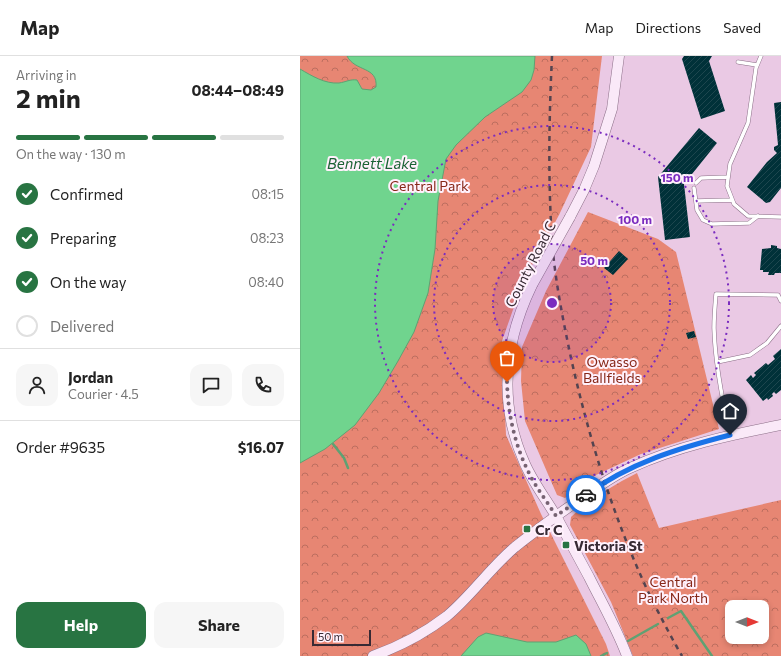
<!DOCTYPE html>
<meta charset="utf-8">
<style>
body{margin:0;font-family:Commissioner,sans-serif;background:#f6f6f6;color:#222;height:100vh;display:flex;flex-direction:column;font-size:15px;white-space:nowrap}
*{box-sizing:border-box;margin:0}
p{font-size:13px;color:#767676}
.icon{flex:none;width:22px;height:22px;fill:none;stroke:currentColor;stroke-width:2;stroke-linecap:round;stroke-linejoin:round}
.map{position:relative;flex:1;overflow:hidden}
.side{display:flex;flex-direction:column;background:#fff;width:300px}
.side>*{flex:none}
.needle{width:26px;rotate:90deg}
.fabs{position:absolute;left:425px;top:544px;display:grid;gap:8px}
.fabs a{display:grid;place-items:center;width:44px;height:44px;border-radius:8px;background:#fff;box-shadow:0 2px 6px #0003;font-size:20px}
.scale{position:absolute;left:12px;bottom:10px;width:59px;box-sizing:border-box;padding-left:4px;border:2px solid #372a34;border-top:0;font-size:11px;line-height:14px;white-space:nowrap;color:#372a34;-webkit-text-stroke:3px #fff1fc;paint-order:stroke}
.pin{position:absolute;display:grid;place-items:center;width:34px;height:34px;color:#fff;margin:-41px -17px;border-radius:50% 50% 50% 0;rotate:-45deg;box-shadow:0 0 4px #0007}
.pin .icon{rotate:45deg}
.courier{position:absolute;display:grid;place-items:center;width:40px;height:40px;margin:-20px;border:3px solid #1a73e8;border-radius:50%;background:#fff;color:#222;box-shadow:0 1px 5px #0007}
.overview em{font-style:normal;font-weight:700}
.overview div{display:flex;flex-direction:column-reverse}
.overview{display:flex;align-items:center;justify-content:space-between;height:68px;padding:0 16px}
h1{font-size:26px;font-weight:700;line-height:30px}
.bar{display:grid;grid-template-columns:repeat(4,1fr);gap:6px 4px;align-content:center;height:48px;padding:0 16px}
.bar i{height:5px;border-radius:3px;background:#e0e0e0}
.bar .on{background:#287442}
.bar p{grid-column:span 4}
.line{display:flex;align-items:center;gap:10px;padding:0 16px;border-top:1px solid #e0e0e0}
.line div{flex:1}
.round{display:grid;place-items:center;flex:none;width:42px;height:42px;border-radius:12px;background:#f6f6f6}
ol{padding:0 16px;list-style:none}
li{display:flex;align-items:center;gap:12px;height:44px}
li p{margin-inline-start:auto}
li .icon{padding:4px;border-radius:50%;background:#287442;color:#fff;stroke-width:4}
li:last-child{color:#767676}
li i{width:22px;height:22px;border:2px solid #e0e0e0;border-radius:50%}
.action{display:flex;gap:8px;margin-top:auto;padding:8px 16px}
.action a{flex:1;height:46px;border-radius:12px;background:#287442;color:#fff;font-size:16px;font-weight:700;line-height:46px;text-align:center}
.action a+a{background:#f6f6f6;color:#222}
header{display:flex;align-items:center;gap:24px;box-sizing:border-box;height:56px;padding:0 20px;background:#fff;border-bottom:1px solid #e0e0e0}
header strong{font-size:19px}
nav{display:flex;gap:22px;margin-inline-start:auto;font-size:14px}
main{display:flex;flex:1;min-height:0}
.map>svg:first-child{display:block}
.park{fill:url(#park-crowns);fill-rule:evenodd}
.water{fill:#70d48e;stroke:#5fa173}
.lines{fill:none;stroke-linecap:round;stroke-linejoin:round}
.stream{stroke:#5fa173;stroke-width:2.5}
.building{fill:url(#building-hatch)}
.lane-casing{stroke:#8b6e87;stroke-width:4.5}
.secondary-casing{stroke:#8b6e87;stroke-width:11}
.lane{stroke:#fff;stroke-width:3.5}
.secondary{stroke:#fae9f8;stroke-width:10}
.rail{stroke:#544450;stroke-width:2.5;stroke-dasharray:5 5;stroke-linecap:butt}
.secondary-bridge-casing{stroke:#8b6e87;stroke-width:11;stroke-linecap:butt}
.secondary-bridge{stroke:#fae9f8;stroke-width:10}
.done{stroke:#766272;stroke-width:4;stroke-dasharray:0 7.2}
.route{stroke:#1a73e8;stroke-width:5}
.ring{fill:none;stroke:#7b2cbf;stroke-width:2;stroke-dasharray:2 4}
.poi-dot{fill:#287442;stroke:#fff1fc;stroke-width:1.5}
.labels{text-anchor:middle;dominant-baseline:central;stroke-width:4;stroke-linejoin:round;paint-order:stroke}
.park-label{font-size:14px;fill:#872718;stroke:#fff1fc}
.street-label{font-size:14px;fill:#372a34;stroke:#fff1fc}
.poi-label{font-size:14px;font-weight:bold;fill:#372a34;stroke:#fff1fc;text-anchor:start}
.water-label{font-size:15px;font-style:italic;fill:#1b6235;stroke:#fff1fc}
.centre{fill:#7b2cbf;stroke:#fff1fc;stroke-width:2}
.ring-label{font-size:12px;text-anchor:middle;font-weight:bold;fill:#7b2cbf;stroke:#fff1fc;stroke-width:4;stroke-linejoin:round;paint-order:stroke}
</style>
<header>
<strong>Map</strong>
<nav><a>Map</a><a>Directions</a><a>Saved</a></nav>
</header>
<main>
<section class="side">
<div class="overview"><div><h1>2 min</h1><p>Arriving in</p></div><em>08:44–08:49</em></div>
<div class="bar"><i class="on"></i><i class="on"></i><i class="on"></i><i></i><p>On the way · 130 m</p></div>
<ol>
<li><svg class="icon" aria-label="check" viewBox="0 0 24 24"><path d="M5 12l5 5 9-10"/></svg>Confirmed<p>08:15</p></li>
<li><svg class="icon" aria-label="check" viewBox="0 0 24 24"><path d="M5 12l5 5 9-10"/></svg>Preparing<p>08:23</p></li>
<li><svg class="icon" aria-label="check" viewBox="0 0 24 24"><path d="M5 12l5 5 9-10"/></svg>On the way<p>08:40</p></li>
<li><i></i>Delivered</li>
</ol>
<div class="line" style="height:72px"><a class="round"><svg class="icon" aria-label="person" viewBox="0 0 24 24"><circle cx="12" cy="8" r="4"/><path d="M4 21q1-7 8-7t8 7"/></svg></a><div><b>Jordan</b><p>Courier · 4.5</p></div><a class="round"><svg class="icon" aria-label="chat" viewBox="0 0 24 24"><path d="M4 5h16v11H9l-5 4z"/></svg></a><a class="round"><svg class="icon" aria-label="phone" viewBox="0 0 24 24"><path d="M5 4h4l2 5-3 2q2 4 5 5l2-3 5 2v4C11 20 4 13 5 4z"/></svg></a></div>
<div class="line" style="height:52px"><div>Order #9635</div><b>$16.07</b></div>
<div class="action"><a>Help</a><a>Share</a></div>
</section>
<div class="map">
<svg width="481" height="600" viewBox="0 0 481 600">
<defs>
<pattern id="park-crowns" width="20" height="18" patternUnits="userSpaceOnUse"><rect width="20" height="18" fill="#e78673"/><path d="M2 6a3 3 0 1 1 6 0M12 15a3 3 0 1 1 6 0" fill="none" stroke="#bc6e5f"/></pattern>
<pattern id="building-hatch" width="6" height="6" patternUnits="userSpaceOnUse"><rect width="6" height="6" fill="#003139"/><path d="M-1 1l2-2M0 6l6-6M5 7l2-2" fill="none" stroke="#1d464e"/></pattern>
</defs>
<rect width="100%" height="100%" fill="#eac9e4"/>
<!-- park -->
<path class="park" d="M0,0h302l-11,91 -32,68 -37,69 -20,57 4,94 35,79 65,130 4,12h-310z
M288,156l70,27 18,13 43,177 -78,25 -45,21 -31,23 -8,-3 -32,-74 -4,-40 1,-34 24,-56z
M337,417l22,55 122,-28v156h-148l-22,-54 -41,-77 1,-8c18,-18 43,-32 66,-44zM432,551h30v30h-30z"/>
<!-- water -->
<path class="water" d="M47,0h188l-1,14 -3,10 -9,12 -37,25 -29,28 -10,14 -8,42 -3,48 -7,44 -14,39 -16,29 -19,32 -24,32 -30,24 -25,14v-394c12,7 25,15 39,14 7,-1 11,-4 18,-3l5,9 9,1 5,-3c2,-21 -21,-15 -29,-31z
M186,577l41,9h29l20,-7 10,9 5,12h-130l17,-19z"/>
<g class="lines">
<!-- stream -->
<path class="stream" d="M33,388l11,14 4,10
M368,562l13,-7 31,45
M328,585l30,-17
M301,600l6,-3"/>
</g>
<!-- building -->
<path class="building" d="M384,0h28l-3,5 16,50 -24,8 -19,-60z
M481,46v86l-11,14 -4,1 -19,-16 20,-25 10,-9 -3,-3v-3l4,-2 -4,-42z
M399,72l18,15 -33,41 6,53 -25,3 -7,-63z
M471,189l6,1v2l4,1v24h-6l-1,2h-6l1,-3h-6v-2h-3l2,-21 9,-1z
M319,195l9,8 -15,16 -9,-7z
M394,275l2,6 -8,2 -2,-6z
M481,293v41l-5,4 -2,-2 -2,2 1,2 -5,4 -1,-2 -4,3 -17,-21 5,-5 2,3 3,-3 -2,-2 12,-10 2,2 7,-6 -2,-3z"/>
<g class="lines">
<!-- lane casing -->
<g class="lane-casing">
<path id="lane" d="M461,0l-5,12 -8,55 -18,41 -3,22 7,18 14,12 33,1
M438,6l19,3
M396,127l5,-5 27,-1
M394,132l3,22 6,10 9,4 37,-1 9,-7
M396,145l36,-1
M417,306l33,-7 17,-12 14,-17
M430,378c-8,-35 -15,-70 -16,-106 0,-11 1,-23 2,-34l62,1 3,6"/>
</g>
<!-- secondary casing -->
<g class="secondary-casing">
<path id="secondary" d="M270,161l14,-27 10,-24 18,-57 7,-53
M232,229c-28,58 -34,119 -7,179 8,18 20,34 31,52 11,20 22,41 33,61 13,26 28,52 38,79
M73,600c25,-9 52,-23 74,-40 25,-21 43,-48 68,-69 20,-16 41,-31 61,-45 18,-12 34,-25 54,-34 48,-22 100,-33 151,-43"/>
</g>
<!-- lane -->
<use href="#lane" class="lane"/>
<!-- secondary -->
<use href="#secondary" class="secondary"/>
<!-- rail -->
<path class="rail" d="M252,0c-3,62 -4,123 0,185 3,39 11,79 19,117 19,85 45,168 83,246 9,17 18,35 28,52"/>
<!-- secondary-bridge casing -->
<g class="secondary-bridge-casing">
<path id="secondary-bridge" d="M232,229l38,-68"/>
</g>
<!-- secondary-bridge -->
<use href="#secondary-bridge" class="secondary-bridge"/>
</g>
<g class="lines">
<!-- done -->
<path class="done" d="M207,326c1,33 8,65 24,95 7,13 17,26 25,39l30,-21"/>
<!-- route -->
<path class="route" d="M286,439c43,-32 93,-47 144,-60"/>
</g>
<!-- distance rings -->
<circle cx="252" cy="247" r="59" fill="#7b2cbf" fill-opacity=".12"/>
<g class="ring">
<circle cx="252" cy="247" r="59"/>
<circle cx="252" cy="247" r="118"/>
<circle cx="252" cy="247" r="177"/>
</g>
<!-- markers -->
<g class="poi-dot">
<rect x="223" y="469" width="8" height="8" rx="2"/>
<rect x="262" y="485" width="8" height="8" rx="2"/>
</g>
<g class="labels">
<!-- park labels -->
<g class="park-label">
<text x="129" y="129">Central Park</text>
<text x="312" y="305">Owasso<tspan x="312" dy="16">Ballfields</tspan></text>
<text x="373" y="525">Central<tspan x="373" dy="16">Park North</tspan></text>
</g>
<!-- street labels -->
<g class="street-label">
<text transform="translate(230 208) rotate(-63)">County Road C</text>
</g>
<!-- poi labels -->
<g class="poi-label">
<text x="235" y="473">Cr C</text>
<text x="274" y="489">Victoria St</text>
</g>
<!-- water labels -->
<g class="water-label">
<text x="72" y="107">Bennett Lake</text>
</g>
</g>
<circle cx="252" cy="247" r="6" class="centre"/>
<g class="ring-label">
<text x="377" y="126">150 m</text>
<text x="335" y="168">100 m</text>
<text x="294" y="209">50 m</text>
</g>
</svg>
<div class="fabs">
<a><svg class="needle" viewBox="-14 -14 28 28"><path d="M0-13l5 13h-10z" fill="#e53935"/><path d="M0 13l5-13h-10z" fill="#767676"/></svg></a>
</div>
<div class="scale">50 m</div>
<div class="pin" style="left:207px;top:326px;background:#ea580c"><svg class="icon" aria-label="bag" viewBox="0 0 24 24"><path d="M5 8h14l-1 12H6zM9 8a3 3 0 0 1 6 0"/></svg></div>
<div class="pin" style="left:430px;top:379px;background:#1f2937"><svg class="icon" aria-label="home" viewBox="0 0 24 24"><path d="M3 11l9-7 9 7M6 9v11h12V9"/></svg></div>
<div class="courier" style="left:286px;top:439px"><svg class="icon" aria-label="car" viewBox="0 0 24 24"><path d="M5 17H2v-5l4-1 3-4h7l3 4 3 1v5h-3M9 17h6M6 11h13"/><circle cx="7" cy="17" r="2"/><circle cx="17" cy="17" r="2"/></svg></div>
</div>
</main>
